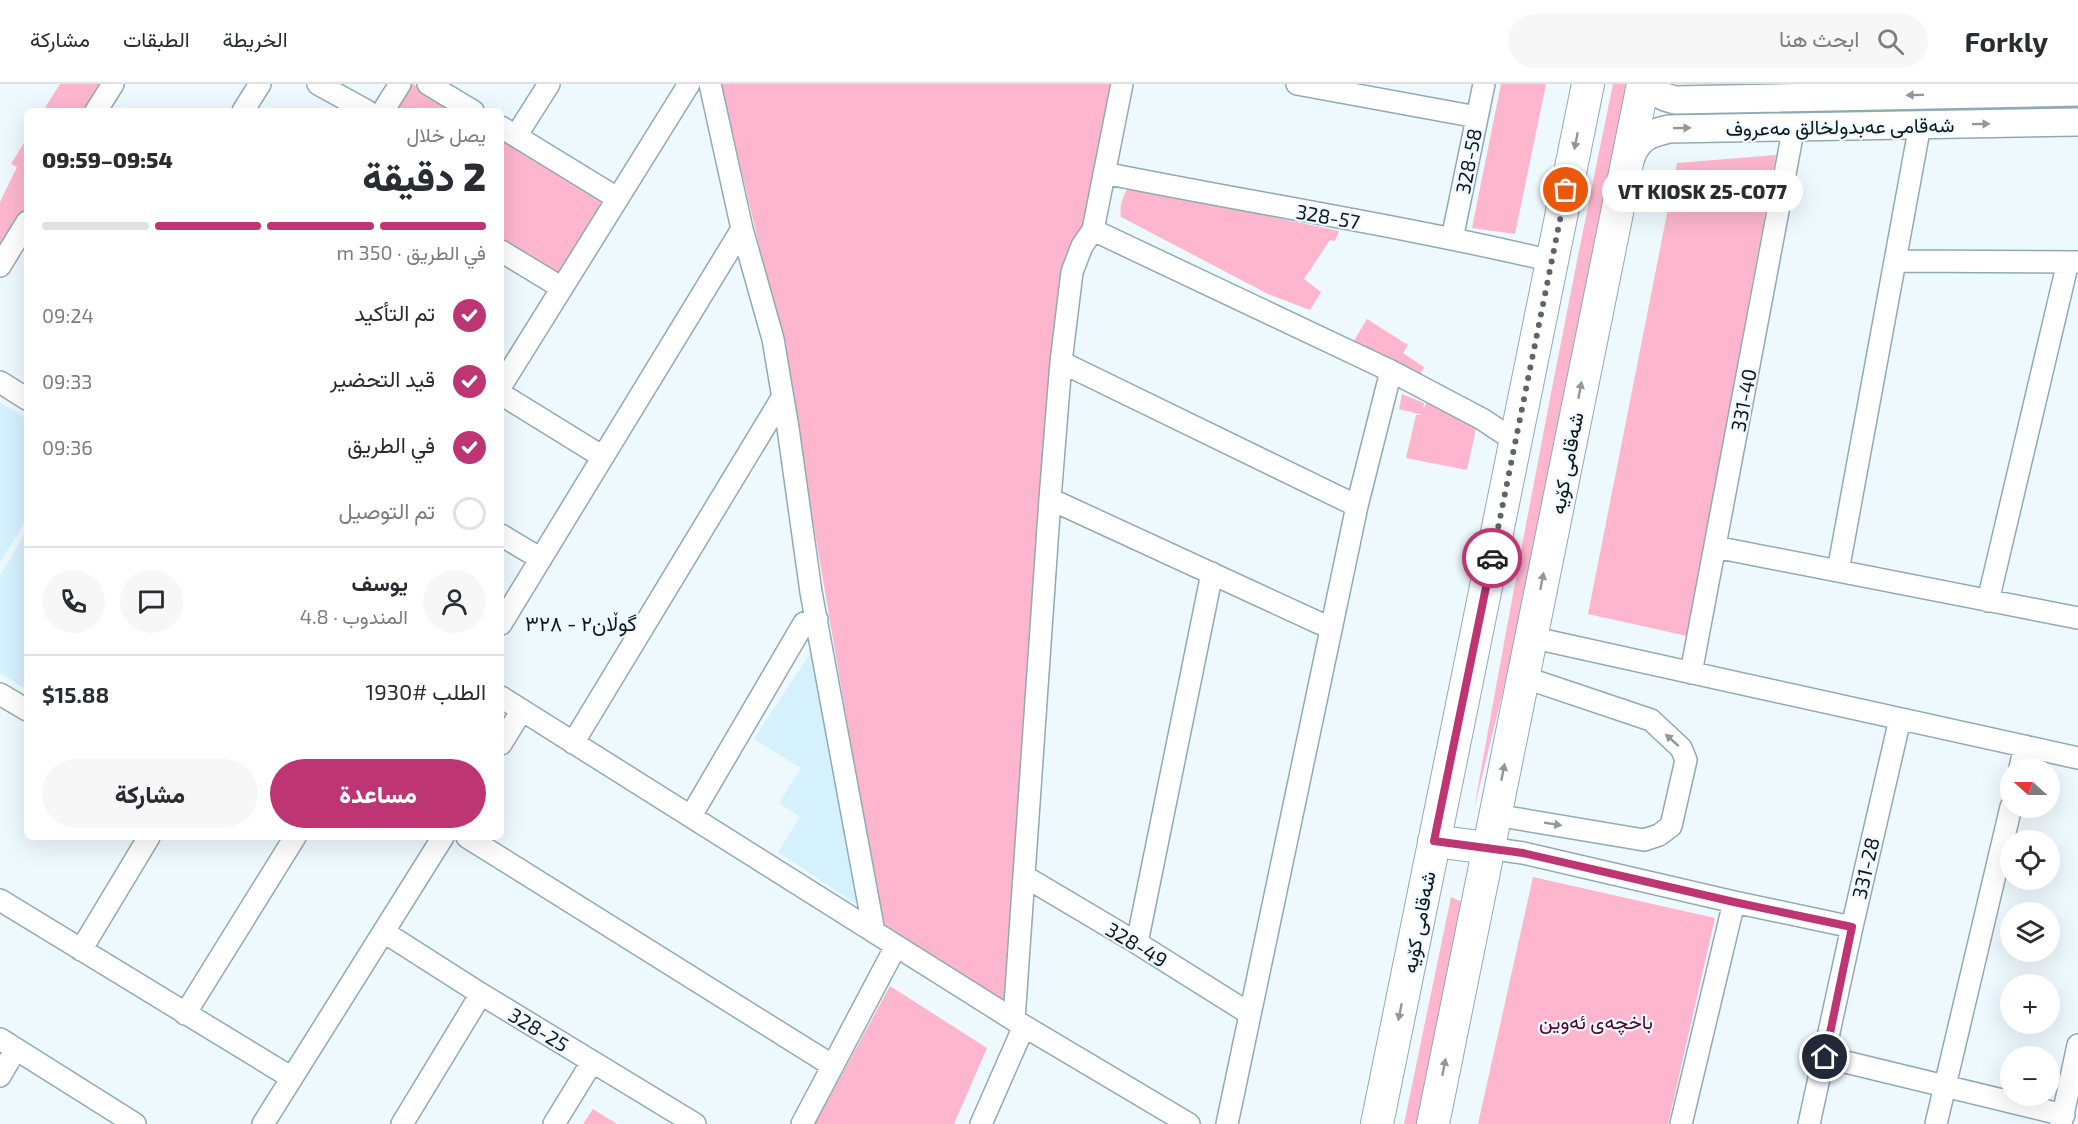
<!DOCTYPE html>
<html lang="ar">
<meta charset="utf-8">
<style>
body{margin:0;font-family:"Exo 2",Vazirmatn,sans-serif;background:#f7f7f7;color:#2b2b33;direction:rtl;height:100vh;display:flex;flex-direction:column;font-size:22px;white-space:nowrap}
*{box-sizing:border-box;margin:0}
p{font-size:20px;color:#7c7c81}
.icon{flex:none;width:33px;height:33px;fill:none;stroke:currentColor;stroke-width:2;stroke-linecap:round;stroke-linejoin:round}
.map{position:relative;flex:1;overflow:hidden;direction:ltr}
.details{position:absolute;left:24px;top:24px;width:480px;height:732px;display:flex;flex-direction:column;background:#fff;border-radius:9px;box-shadow:0 6px 24px #0002;direction:rtl}
.details>*{flex:none}
.needle{width:39px;rotate:291deg}
.tools{position:absolute;left:2000px;top:674px;display:grid;gap:12px}
.tools a{display:grid;place-items:center;width:60px;height:60px;border-radius:50%;background:#fff;box-shadow:0 6px 24px #0002;font-size:30px}
.pin{position:absolute;display:grid;place-items:center;width:51px;height:51px;color:#fff;margin:-26px;border:3px solid #fff;border-radius:50%;box-shadow:0 2px 6px #0007}
.courier{position:absolute;display:grid;place-items:center;width:60px;height:60px;margin:-30px;border:4px solid #bd3573;border-radius:50%;background:#fff;color:#222;box-shadow:0 2px 8px #0007}
.bubble{position:absolute;height:42px;border-radius:21px;background:#fff;box-shadow:0 6px 24px #0002;font-size:20px;font-weight:800;line-height:42px;text-align:center;direction:rtl}
.overview em{font-style:normal;font-weight:800}
.overview div{display:flex;flex-direction:column-reverse}
.overview{display:flex;align-items:center;justify-content:space-between;height:102px;padding:0 18px}
h1{font-size:39px;font-weight:800;line-height:45px}
.bar{display:grid;grid-template-columns:repeat(4,1fr);gap:9px 6px;align-content:center;height:72px;padding:0 18px}
.bar i{height:8px;border-radius:4px;background:#e1e1e2}
.bar .current{background:#bd3573}
.bar p{grid-column:span 4}
.line{display:flex;align-items:center;gap:15px;padding:0 18px;border-top:2px solid #e1e1e2}
.line div{flex:1}
.round{display:grid;place-items:center;flex:none;width:63px;height:63px;border-radius:32px;background:#f7f7f7}
ol{padding:0 18px;list-style:none}
li{display:flex;align-items:center;gap:18px;height:66px}
li p{margin-inline-start:auto}
li .icon{padding:6px;border-radius:50%;background:#bd3573;color:#fff;stroke-width:4}
li:last-child{color:#7c7c81}
li i{width:33px;height:33px;border:3px solid #e1e1e2;border-radius:50%}
.action{display:flex;gap:12px;margin-top:auto;padding:12px 18px}
.action a{flex:1;height:69px;border-radius:36px;background:#bd3573;color:#fff;font-size:24px;font-weight:800;line-height:69px;text-align:center}
.action a+a{background:#f7f7f7;color:#2b2b33}
header{display:flex;align-items:center;gap:36px;box-sizing:border-box;height:84px;padding:0 30px;background:#fff;border-bottom:2px solid #e1e1e2}
header strong{font-size:28px}
nav{display:flex;gap:33px;margin-inline-start:auto;font-size:21px}
.search{width:420px;height:54px;background:#f7f7f7;display:flex;align-items:center;gap:15px;box-sizing:border-box;padding:0 21px;border-radius:33px;color:#7c7c81;font-size:22px}
.map>svg:first-child{display:block}
.built{fill:#d5f1fd}
.green{fill:#fdb6ce}
.lines{fill:none;stroke-linecap:round;stroke-linejoin:round}
.minor-casing{stroke:#90aab4;stroke-width:24}
.major-casing{stroke:#90aab4;stroke-width:30}
.highway-casing{stroke:#90aab4;stroke-width:34}
.minor{stroke:#fff;stroke-width:21}
.major{stroke:#fff;stroke-width:27}
.highway{stroke:#fff;stroke-width:32}
.oneway{fill:#939798}
.done{stroke:#5c666a;stroke-width:6;stroke-dasharray:0 10.8}
.route{stroke:#bd3573;stroke-width:8}
.labels{text-anchor:middle;dominant-baseline:central;stroke-width:4.5;stroke-linejoin:round;paint-order:stroke}
.street-label{font-size:20px;fill:#0e171b;stroke:#eef9fe}
.park-label{font-size:20px;fill:#51022a;stroke:#eef9fe}
.neighbourhood-label{font-size:21px;fill:#0e171b;stroke:#eef9fe}
</style>
<header>
<strong>Forkly</strong>
<div class="search"><svg class="icon" aria-label="search" viewBox="0 0 24 24"><circle cx="10" cy="10" r="6"/><path d="M15 15l6 6"/></svg>ابحث هنا</div>
<nav><a>الخريطة</a><a>الطبقات</a><a>مشاركة</a></nav>
</header>
<div class="map">
<svg width="2078" height="1040" viewBox="0 0 2078 1040">
<rect width="100%" height="100%" fill="#eef9fe"/>
<!-- built -->
<path class="built" d="M0,318l27,17v100l-27,43z
M27,447v159l-27,-17v-98z
M813,565l46,257 -81,-54 22,-35 -21,-14 22,-35 -47,-29z"/>
<!-- green -->
<path class="green" d="M60,0h43l-16,27h-44z
M411,0h2l44,27h-61z
M721,0h395l-26,128 -16,35 -68,759 -124,-77 -97,-574z
M1501,0h45l-31,150 -43,-6z
M1613,0h17l-119,574 -37,151c43,-242 89,-484 139,-725z
M27,54v69l-27,42v-47l17,-35 -6,-3z
M501,54l102,63 -44,75 -58,-37z
M1776,71l-89,481 -99,-22 89,-451z
M1130,102l209,45 -4,10 -5,-1 -26,39 17,13 -11,18 -42,-16 -147,-77c-2,-8 2,-25 9,-31z
M1367,235l41,26 -5,8 21,14 -5,10 -67,-33z
M1402,310l22,9 -1,7 3,-7 51,21 -10,46 -61,-12 10,-43h6l-23,-6z
M1533,793l182,41 -47,206h-190z
M1451,813l11,5 -44,222h-14z
M890,902l97,62 -33,76h-139z
M593,1025l24,15h-34z"/>
<g class="lines">
<!-- minor casing -->
<g class="minor-casing">
<path id="minor" d="M318,0l49,27
M428,0l45,27
M710,0l32,145 31,110 15,89 23,164 63,340
M1297,0l180,33
M96,27l17,-27
M243,27l17,-27
M383,27l17,-27
M501,43l116,71
M516,52l33,-52
M1104,89c149,30 300,53 448,88
M1093,146l298,141 91,48 33,22
M1452,155l32,-155
M501,167l61,37
M1895,177l183,1
M0,182l27,-44
M1061,278l296,144
M0,298l27,17
M501,302l188,-302
M501,310l102,63
M1050,415l280,129
M501,451l40,24
M1715,463l363,71
M1838,487l82,-446
M1988,517l80,-339
M501,540l241,-395
M1530,553l548,121
M1691,589l103,-547
M0,610l27,16
M501,613l513,323 175,104
M573,659l209,-345
M501,660l21,-34
M2020,684l5,-22
M1495,731l149,25 15,-5 12,-9 15,-66 -5,-12 -30,-28 -128,-43
M691,732l113,-193 13,-4
M467,753l366,229
M1488,764l35,5 211,49 118,25
M1024,792l113,67 113,71
M0,816l292,178
M384,848l97,62 214,130
M1137,859l75,-370
M81,866l68,-113
M185,930l110,-177
M1014,936l36,-521 11,-137 11,-90 10,-26 11,-16 29,-146
M0,955l135,85
M1825,973l239,58
M0,992l16,-27
M263,1040l180,-287
M402,1040l79,-130
M554,1040l38,-62
M802,1040l94,-178
M981,1040l43,-98
M1227,1040l130,-618 34,-135
M1681,1040l53,-222
M1809,1040l43,-197 48,-208
M1936,1040l75,-317
M2061,1040l17,-79"/>
</g>
<!-- major casing -->
<g class="major-casing">
<path id="major" d="M1651,0c5,11 13,13 24,16l403,-8
M1629,78c8,-23 17,-28 40,-33l409,-7"/>
</g>
<!-- highway casing -->
<g class="highway-casing">
<path id="highway" d="M1434,757l54,7
M1377,1040l211,-1040
M1433,1040l210,-1040"/>
</g>
<!-- minor -->
<use href="#minor" class="minor"/>
<!-- major -->
<use href="#major" class="major"/>
<!-- highway -->
<use href="#highway" class="highway"/>
</g>
<!-- one-way arrows -->
<defs><path id="oneway-solid" d="M-6-.8H1V-3.2L6.5 0L1 3.2V.8H-6Z" transform="scale(1.5)"/></defs>
<g class="oneway">
<use href="#oneway-solid" transform="translate(1915 11) rotate(179)"/>
<use href="#oneway-solid" transform="translate(1981 40) rotate(-1)"/>
<use href="#oneway-solid" transform="translate(1682 44) rotate(-1)"/>
<use href="#oneway-solid" transform="translate(1576 57) rotate(101)"/>
<use href="#oneway-solid" transform="translate(1580 306) rotate(-79)"/>
<use href="#oneway-solid" transform="translate(1542 497) rotate(-79)"/>
<use href="#oneway-solid" transform="translate(1672 656) rotate(-138)"/>
<use href="#oneway-solid" transform="translate(1503 688) rotate(-79)"/>
<use href="#oneway-solid" transform="translate(1553 740) rotate(9)"/>
<use href="#oneway-solid" transform="translate(1400 928) rotate(101)"/>
<use href="#oneway-solid" transform="translate(1444 983) rotate(-79)"/>
</g>
<g class="lines">
<!-- done -->
<path class="done" d="M1492,474l74,-368"/>
<!-- route -->
<path class="route" d="M1492,474l-58,283 89,12 211,49 118,25 -27,130"/>
</g>
<g class="labels">
<!-- street labels -->
<g class="street-label">
<text transform="translate(1840 42) rotate(-1)">شەقامی عەبدولخالق مەعروف</text>
<text transform="translate(1468 77) rotate(-79)">328-58</text>
<text transform="translate(1328 132) rotate(10)">328-57</text>
<text transform="translate(1743 316) rotate(-79)">331-40</text>
<text transform="translate(1566 379) rotate(-79)">شەقامی کۆیە</text>
<text transform="translate(1865 784) rotate(-77)">331-28</text>
<text transform="translate(1418 838) rotate(-79)">شەقامی کۆیە</text>
<text transform="translate(1137 860) rotate(31)">328-49</text>
<text transform="translate(539 945) rotate(31)">328-25</text>
</g>
<!-- park labels -->
<g class="park-label">
<text x="1596" y="937">باخچەی ئەوین</text>
</g>
<!-- neighbourhood labels -->
<g class="neighbourhood-label">
<text x="581" y="538">گوڵان٢ - ٣٢٨</text>
</g>
</g>
</svg>
<div class="tools">
<a><svg class="needle" viewBox="-14 -14 28 28"><path d="M0-13l5 13h-10z" fill="#e53935"/><path d="M0 13l5-13h-10z" fill="#7c7c81"/></svg></a>
<a><svg class="icon" aria-label="locate" viewBox="0 0 24 24"><circle cx="12" cy="12" r="6"/><path d="M12 2v4M12 18v4M2 12h4M18 12h4"/></svg></a>
<a><svg class="icon" aria-label="layers" viewBox="0 0 24 24"><path d="M12 4l9 5-9 5-9-5zM3 14l9 5 9-5"/></svg></a>
<a>+</a>
<a>−</a>
</div>
<div class="pin" style="left:1566px;top:106px;background:#ea580c"><svg class="icon" aria-label="bag" viewBox="0 0 24 24"><path d="M5 8h14l-1 12H6zM9 8a3 3 0 0 1 6 0"/></svg></div>
<div class="pin" style="left:1825px;top:973px;background:#1f2937"><svg class="icon" aria-label="home" viewBox="0 0 24 24"><path d="M3 11l9-7 9 7M6 9v11h12V9"/></svg></div>
<div class="courier" style="left:1492px;top:474px"><svg class="icon" aria-label="car" viewBox="0 0 24 24"><path d="M5 17H2v-5l4-1 3-4h7l3 4 3 1v5h-3M9 17h6M6 11h13"/><circle cx="7" cy="17" r="2"/><circle cx="17" cy="17" r="2"/></svg></div>
<div class="bubble" style="left:1602px;top:86px;width:201px">VT KIOSK 25-C077</div>
<section class="details">
<div class="overview"><div><h1>2 دقيقة</h1><p>يصل خلال</p></div><em>09:54–09:59</em></div>
<div class="bar"><i class="current"></i><i class="current"></i><i class="current"></i><i></i><p>في الطريق · 350 m</p></div>
<ol>
<li><svg class="icon" aria-label="check" viewBox="0 0 24 24"><path d="M5 12l5 5 9-10"/></svg>تم التأكيد<p>09:24</p></li>
<li><svg class="icon" aria-label="check" viewBox="0 0 24 24"><path d="M5 12l5 5 9-10"/></svg>قيد التحضير<p>09:33</p></li>
<li><svg class="icon" aria-label="check" viewBox="0 0 24 24"><path d="M5 12l5 5 9-10"/></svg>في الطريق<p>09:36</p></li>
<li><i></i>تم التوصيل</li>
</ol>
<div class="line" style="height:108px"><a class="round"><svg class="icon" aria-label="person" viewBox="0 0 24 24"><circle cx="12" cy="8" r="4"/><path d="M4 21q1-7 8-7t8 7"/></svg></a><div><b>يوسف</b><p>المندوب · 4.8</p></div><a class="round"><svg class="icon" aria-label="chat" viewBox="0 0 24 24"><path d="M4 5h16v11H9l-5 4z"/></svg></a><a class="round"><svg class="icon" aria-label="phone" viewBox="0 0 24 24"><path d="M5 4h4l2 5-3 2q2 4 5 5l2-3 5 2v4C11 20 4 13 5 4z"/></svg></a></div>
<div class="line" style="height:78px"><div>الطلب #1930</div><b>$15.88</b></div>
<div class="action"><a>مساعدة</a><a>مشاركة</a></div>
</section>
</div>
